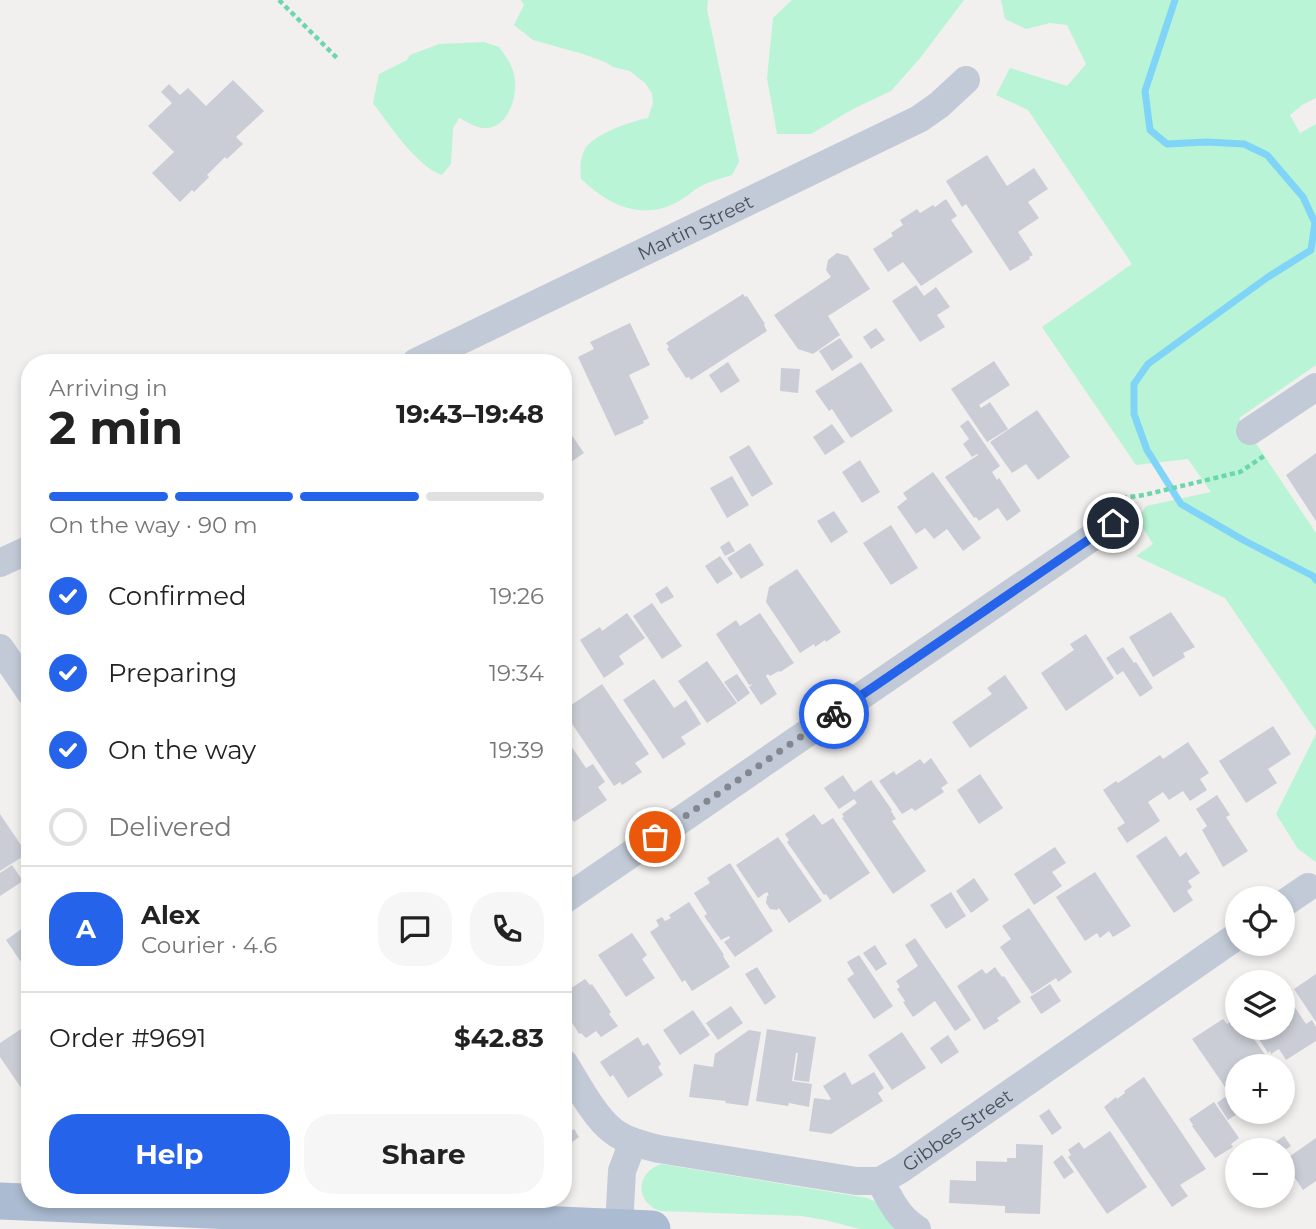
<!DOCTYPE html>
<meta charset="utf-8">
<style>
body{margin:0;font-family:Montserrat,sans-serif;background:#f6f6f6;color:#222;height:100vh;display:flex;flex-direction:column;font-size:26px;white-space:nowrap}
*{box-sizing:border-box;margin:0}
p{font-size:23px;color:#767676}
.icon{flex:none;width:38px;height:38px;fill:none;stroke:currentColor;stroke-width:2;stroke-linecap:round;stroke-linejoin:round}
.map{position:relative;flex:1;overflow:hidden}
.panel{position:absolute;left:21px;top:354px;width:551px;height:854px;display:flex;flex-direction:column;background:#fff;border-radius:28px;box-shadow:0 4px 10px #0003}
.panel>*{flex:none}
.buttons{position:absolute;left:1225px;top:886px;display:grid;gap:14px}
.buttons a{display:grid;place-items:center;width:70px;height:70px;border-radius:50%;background:#fff;box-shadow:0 4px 10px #0003;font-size:35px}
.pin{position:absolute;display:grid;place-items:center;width:60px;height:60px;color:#fff;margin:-30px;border:4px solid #fff;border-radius:50%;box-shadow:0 2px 7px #0007}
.courier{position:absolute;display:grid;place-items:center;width:70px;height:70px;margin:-35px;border:5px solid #2563eb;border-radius:50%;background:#fff;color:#222;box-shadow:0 2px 9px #0007}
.head em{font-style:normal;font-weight:700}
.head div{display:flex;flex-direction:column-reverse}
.head{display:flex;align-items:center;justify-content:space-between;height:119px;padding:0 28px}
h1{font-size:46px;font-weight:700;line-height:52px}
.bar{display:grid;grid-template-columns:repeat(4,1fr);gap:10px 7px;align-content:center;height:84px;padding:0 28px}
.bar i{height:9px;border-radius:5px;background:#e0e0e0}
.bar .current{background:#2563eb}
.bar p{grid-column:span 4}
.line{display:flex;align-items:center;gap:18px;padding:0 28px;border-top:2px solid #e0e0e0}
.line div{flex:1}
.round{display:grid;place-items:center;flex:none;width:74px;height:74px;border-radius:28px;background:#f6f6f6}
ol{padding:0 28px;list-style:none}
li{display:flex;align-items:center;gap:21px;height:77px}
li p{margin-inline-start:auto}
li .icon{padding:7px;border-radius:50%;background:#2563eb;color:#fff;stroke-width:4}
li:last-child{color:#767676}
li i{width:38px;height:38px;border:4px solid #e0e0e0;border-radius:50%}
.cta{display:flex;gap:14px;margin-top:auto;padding:14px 28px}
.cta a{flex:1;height:80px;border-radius:28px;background:#2563eb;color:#fff;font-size:28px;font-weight:700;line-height:80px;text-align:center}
.cta a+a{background:#f6f6f6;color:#222}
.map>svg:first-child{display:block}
.green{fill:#b8f4d5}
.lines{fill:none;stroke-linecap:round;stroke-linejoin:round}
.stream{stroke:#80d4f7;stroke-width:7}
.building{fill:#cacdd5}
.path{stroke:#6cd7ab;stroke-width:4.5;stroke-dasharray:5 3.5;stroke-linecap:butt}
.minor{stroke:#c1cad6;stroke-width:28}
.major{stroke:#abbbd1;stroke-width:37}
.done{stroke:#828891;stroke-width:7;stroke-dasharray:0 12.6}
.route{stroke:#2563eb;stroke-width:9}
.labels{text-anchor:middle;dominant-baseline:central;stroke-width:5;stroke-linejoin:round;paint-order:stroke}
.street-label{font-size:19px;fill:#45505f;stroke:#fff}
</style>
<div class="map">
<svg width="1316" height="1229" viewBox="0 0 1316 1229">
<rect width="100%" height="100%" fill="#f2efef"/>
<!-- green -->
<path class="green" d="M521,0h187l-1,9 32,153 -7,13c-10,3 -21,6 -31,11 -8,4 -14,11 -22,15 -37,21 -70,4 -98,-22 -1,-10 -1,-19 3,-28 8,-17 46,-29 64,-33l5,-15 -1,-10 -7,-10 -15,-12 -17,-4 -8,-5 -22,-8 -50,-14 -19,-15 10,-20z
M792,0h172l-43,57 -30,34 -38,18 -42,25h-34l-10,-56 6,-60z
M1001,0h315v98l-14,7 -12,10 10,18 16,-9v241l-77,53 77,115v198l-91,-133 -89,-42 17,-12 -15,-24 8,-14 65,-14 -23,-33 -52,6 -94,-138 90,-63 -104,-154 -32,-15 14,-27 57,18 19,-22 -19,-39 -17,-2 -24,6 -21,-10z
M484,42l15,5c5,7 12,16 14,24 7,20 -3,58 -29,57 -8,0 -18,-7 -25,-10l-6,10 -2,36 -9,11c-25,-8 -53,-51 -69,-72l6,-29 28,-14 3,-5 29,-11z
M1316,734v128l-18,-13 -22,-35z
M661,1164l206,34 12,5 18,26h-37l-35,-9 -23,-4 -141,-5c-26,-8 -26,-38 0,-47z"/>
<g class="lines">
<!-- stream -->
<path class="stream" d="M1175,0l-30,91 5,39 17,14 39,-2 38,2 23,11 36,42 12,26 -4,27 -43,27 -120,87 -14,20v30l13,36 34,54 64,37 68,35 3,4"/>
</g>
<!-- building -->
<path class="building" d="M233,80l31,31 -28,26 7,7 -16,15 -2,-2 -18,18 2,2 -15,15 -2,-2 -12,12 -28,-29 22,-21 -26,-26 24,-23 -11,-11 8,-8 11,11 8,-7 18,18z
M987,155l20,31 27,-18 14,21 -20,13 11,16 -21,14 15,23 -4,2 1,2 -20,12 -44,-67 -4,3 -16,-26z
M946,199l11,17 -6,4 22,32 -52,34 -18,-24 -15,10 -15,-23 20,-13 -2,-3 12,-8 -3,-5 17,-11 3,4 13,-8 2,2z
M837,253l11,3 22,33 -42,27 12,19 -27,19 -15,-5 -24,-34 57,-38 -5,-7 2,-10z
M916,285l8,11 12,-9 14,20 -13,8 8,12 -25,15 -28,-41z
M743,294l2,3 2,-1 18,28 -1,1 3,6 -76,49 -2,-3 -3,1 -19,-29 2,-2 -3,-4z
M630,323l20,42 -21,10 20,43 -6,3 1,2 -29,13 -37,-79 16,-8 -4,-7z
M876,328l9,12 -14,9 -8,-12z
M840,338l13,19 -21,14 -13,-20z
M994,361l16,24 -31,20 2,3 9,-6 18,27 -21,13 -36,-53z
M728,362l12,19 -19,12 -12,-18z
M861,362l32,49 -42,27 -19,-29 -3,2 -14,-20z
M781,368l19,1 -2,24 -18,-2z
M1037,410l33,47 -32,23 -12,-16 -14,9 -22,-31z
M968,420l32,46 -8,6 5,8 2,-2 22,33 -14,10 -9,-13 -19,13 -3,-4 -2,1 -29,-41 33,-22 -1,-1 -5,3 -9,-13 6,-5 -9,-13z
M564,424l20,29 -16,11 -4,-7z
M832,424l13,18 -20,13 -12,-18z
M749,445l24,39 -21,13 -23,-40z
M1316,453v68l-30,-46z
M860,460l20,32 -18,11 -20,-31z
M933,472l48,66 -18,13 -16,-22 -13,10 -9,-11 -9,6 -19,-27 10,-8 -4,-6z
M732,476l17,29 -22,13 -17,-30z
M834,511l14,21 -17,11 -14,-22z
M891,525l27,43 -27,17 -28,-42z
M729,541l6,10 -10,5 -5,-9z
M750,543l14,22 -23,14 -14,-21z
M720,556l13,18 -16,10 -12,-18z
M797,569l44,63 -15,10 -1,-2 -10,7 -1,-3 -14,9 -34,-51 3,-15z
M667,586l7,11 -13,7 -6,-10z
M652,603l30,43 -20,13 -29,-43z
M1171,612l24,35 -12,6 2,4 -32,20 -24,-40z
M627,613l18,25 -26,18 5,8 -20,14 -24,-38 20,-13 2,4z
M760,613l34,50 -14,9 -1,-1 -9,5 -2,-2 -2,2 11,18 -16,11 -12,-18 4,-3 -4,1 -33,-51 20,-14 4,6z
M1086,634l28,44 -48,33 -25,-38 33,-23 -4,-6z
M1123,647l11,16 2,-1 17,26 -13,9 -17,-26 -6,4 -11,-17z
M707,661l30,42 -30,20 -29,-42z
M737,674l13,19 -12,9 -14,-20z
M1005,675l23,33 -58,40 -18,-26 40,-28 -5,-6z
M654,679l20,29 12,-8 15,24 -20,13 5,7 -23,15 -40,-59z
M602,684l47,70 -14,9 7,9 -20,13 -2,-3 -6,4 -50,-74v-2z
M1273,726l18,28 -23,15 9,14 -31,20 -27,-42z
M567,740l19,28 7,-4 12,18 -7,5 9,13 -33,22 -10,-15v-64z
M1188,742l21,31 -9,6 7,11 -17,11 -7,-10 -14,9 -6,-8 -15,10 12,19 -33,22 -10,-15 8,-5 -22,-33 13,-9 2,2 42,-28 3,4z
M931,758l17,25 -7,5 3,4 -29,19 -3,-3 -10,6 -23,-33 15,-10 2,4 24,-16 4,5z
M980,774l23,34 -24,16 -22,-34z
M843,775l11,17 17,-12 21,30 -1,1 5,8 -4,2 34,50 -33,23 -51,-76 2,-1 -2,-3 15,-11 -3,-4 -15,10 -15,-21z
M1217,795l13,20 -4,2 22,34 -25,16 -21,-37 5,-4 -11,-17z
M0,814l27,40 -27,17z
M814,814l8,11 11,-7 37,55 -40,27 -4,-6 -2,1 -37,-53 2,-2 -4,-6z
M1166,836l14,21 6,-5 14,21 -12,8 4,6 -5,4 6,9 -19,13 -38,-57z
M778,837l44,64 -33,22 -10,-15 -2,2 -7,-1 -4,-6 1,-7 2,-1 -2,-3 -9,6 -22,-33z
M1055,847l11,16 -14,9 10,14 -28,19 -20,-31z
M730,863l43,68 -38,26 -11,-15 6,-4 -1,-2 -8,4 -17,-24 3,-2 -13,-21 16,-10 -3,-5z
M12,865l11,16 -23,15v-23z
M1095,872l36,54 -18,11 -4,-6 -9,7 -3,-5 -12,8 -29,-44z
M974,878l15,22 -18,13 -15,-22z
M951,892l15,24 -20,13 -16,-24z
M689,902l35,53 -1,1 7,11 -38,24 -7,-11 -3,2 -32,-50 9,-6 -3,-6 6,-3 3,4 6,-3 -2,-3z
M1029,908l43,64 -14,10 -2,-4 -24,16 -32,-47 11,-8 -9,-13z
M30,923v52l-24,-35z
M632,933l15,22 -5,4 13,19 -29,19 -28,-42z
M915,938l56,82 -16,11 -20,-30 -22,16 -10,-15 2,-1 -8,-12 3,-2 -4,-6 22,-15 -13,-21z
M875,945l12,19 -11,7 -13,-18z
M859,955l34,51 -19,13 -27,-40 7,-5 -7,-12z
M757,967l19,30 -11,8 -20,-31z
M995,967l7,10 2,-1 17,26 -24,16 2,3 -15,9 -27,-44 25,-17 4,5z
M1316,974v48l-22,-33z
M585,979l5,6 2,-1 19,28 -2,2 9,12 -17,11 -5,-6 -10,7 -5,-5 -2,1 -15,-24 2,-2 -2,-5v-10z
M1050,984l11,17 -20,13 -11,-17z
M1286,1001l3,4 3,-2 14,21 6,-4 4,7v14l-30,19 -7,-11 -8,5 -1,-3 -2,2 -17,-26h32v-24z
M731,1006l12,17 -25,17 -12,-17z
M693,1010l17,25 -30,20 -17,-25z
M1237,1017v10h7l9,12h1l19,27h-36v35l-3,-6 -2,2 -40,-58 31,-20 4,5z
M30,1023v70l-4,2 -26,-38v-14z
M767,1029l49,8 -7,45 -15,-2 4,-27h-2l-4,28 20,3 -3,23 -20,-4 -1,3 -32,-5z
M749,1030l12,2 -13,74 -23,-3 1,-2 -37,-4 5,-33 19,3 2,-13z
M902,1032l24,36 -34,22 -24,-35z
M948,1035l11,17 -18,12 -11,-16z
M638,1037l5,9 5,-3 13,21 -3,3 5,8 -35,23 -15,-23 -3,2 -10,-15z
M845,1072l7,13 22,-13 10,16 -6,5 5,8 -52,33 -22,-3 5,-33 15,2 2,-1 -8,-13z
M1144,1077l62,92 -26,16 8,11 -16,11 -68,-100 12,-10 1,2 8,-6 -1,-2z
M1225,1097l12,17 -9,6 -11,-17z
M1214,1102l25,36 -8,6 2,3 -18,11 -23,-32 1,-1 -4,-6z
M1049,1109l13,19 -10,7 -13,-19z
M574,1129l5,8 -8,6 -6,-8z
M1110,1131l37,56 -40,27 -39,-57 3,-2 -3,-5 11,-8 5,7z
M1284,1136l7,10 -8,5v-1h-4l-5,-7z
M1316,1138v43l-13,9 -8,-12 -12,9v-26z
M1016,1144l27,1 -3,69 -35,-1v-7l-56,-3 1,-23 26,1v-20l31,1v-4h9z
M1062,1155l12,17 -10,7 -11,-17z"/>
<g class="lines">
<!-- path -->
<path class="path" d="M279,0l58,58
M1122,498l22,-3 96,-23 24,-16 -2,-2"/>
<!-- minor -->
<g class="minor">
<path id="s1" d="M416,362l503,-243 20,-14 27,-25"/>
<path d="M1250,431l66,-44"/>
<path d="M0,563l30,-14"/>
<path d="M0,648l30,44"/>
<path d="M564,900l549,-377"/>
<path d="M1283,904l25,-17"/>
<path id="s2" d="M564,1063c13,20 30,54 49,68 13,10 30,14 46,18l197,32h24l21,-12 336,-233"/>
<path d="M880,1181c10,18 18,37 37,48"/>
<path d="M619,1227l3,-56 11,-29"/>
</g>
<!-- major -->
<path class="major" d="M0,1201l652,28"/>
</g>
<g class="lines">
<!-- done -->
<path class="done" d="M655,837l179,-123"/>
<!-- route -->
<path class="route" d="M834,714l279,-191"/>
</g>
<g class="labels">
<!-- street labels -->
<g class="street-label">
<text stroke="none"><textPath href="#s1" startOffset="310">Martin Street</textPath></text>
<text stroke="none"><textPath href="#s2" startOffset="450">Gibbes Street</textPath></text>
</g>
</g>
</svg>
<div class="buttons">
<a><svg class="icon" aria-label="locate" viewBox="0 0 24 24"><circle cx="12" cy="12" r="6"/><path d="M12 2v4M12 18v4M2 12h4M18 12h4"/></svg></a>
<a><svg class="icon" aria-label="layers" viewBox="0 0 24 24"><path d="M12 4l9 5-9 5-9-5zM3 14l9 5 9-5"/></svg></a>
<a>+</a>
<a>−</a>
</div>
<div class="pin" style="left:655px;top:837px;background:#ea580c"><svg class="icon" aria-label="bag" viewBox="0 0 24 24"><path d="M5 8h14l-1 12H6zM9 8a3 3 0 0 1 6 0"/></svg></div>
<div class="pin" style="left:1113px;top:523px;background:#1f2937"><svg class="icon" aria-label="home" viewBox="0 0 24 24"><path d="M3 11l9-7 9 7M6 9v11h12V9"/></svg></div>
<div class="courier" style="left:834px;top:714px"><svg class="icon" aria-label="bike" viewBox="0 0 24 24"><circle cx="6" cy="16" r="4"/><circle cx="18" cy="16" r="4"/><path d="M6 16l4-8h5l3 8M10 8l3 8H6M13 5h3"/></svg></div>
<section class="panel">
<div class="head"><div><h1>2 min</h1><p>Arriving in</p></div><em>19:43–19:48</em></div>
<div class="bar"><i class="current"></i><i class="current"></i><i class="current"></i><i></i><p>On the way · 90 m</p></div>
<ol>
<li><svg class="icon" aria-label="check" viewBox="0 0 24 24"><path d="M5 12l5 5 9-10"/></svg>Confirmed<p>19:26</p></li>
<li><svg class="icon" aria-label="check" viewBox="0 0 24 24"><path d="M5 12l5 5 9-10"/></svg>Preparing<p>19:34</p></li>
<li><svg class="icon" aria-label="check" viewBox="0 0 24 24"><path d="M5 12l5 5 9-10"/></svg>On the way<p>19:39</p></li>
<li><i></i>Delivered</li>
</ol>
<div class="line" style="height:126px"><b class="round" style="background:#2563eb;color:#fff">A</b><div><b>Alex</b><p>Courier · 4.6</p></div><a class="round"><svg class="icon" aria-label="chat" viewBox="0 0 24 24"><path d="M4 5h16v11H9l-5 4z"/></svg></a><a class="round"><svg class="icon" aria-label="phone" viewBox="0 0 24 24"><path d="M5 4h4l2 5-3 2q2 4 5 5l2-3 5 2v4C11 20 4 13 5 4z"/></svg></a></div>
<div class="line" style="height:91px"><div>Order #9691</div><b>$42.83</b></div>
<div class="cta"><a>Help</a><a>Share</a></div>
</section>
</div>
